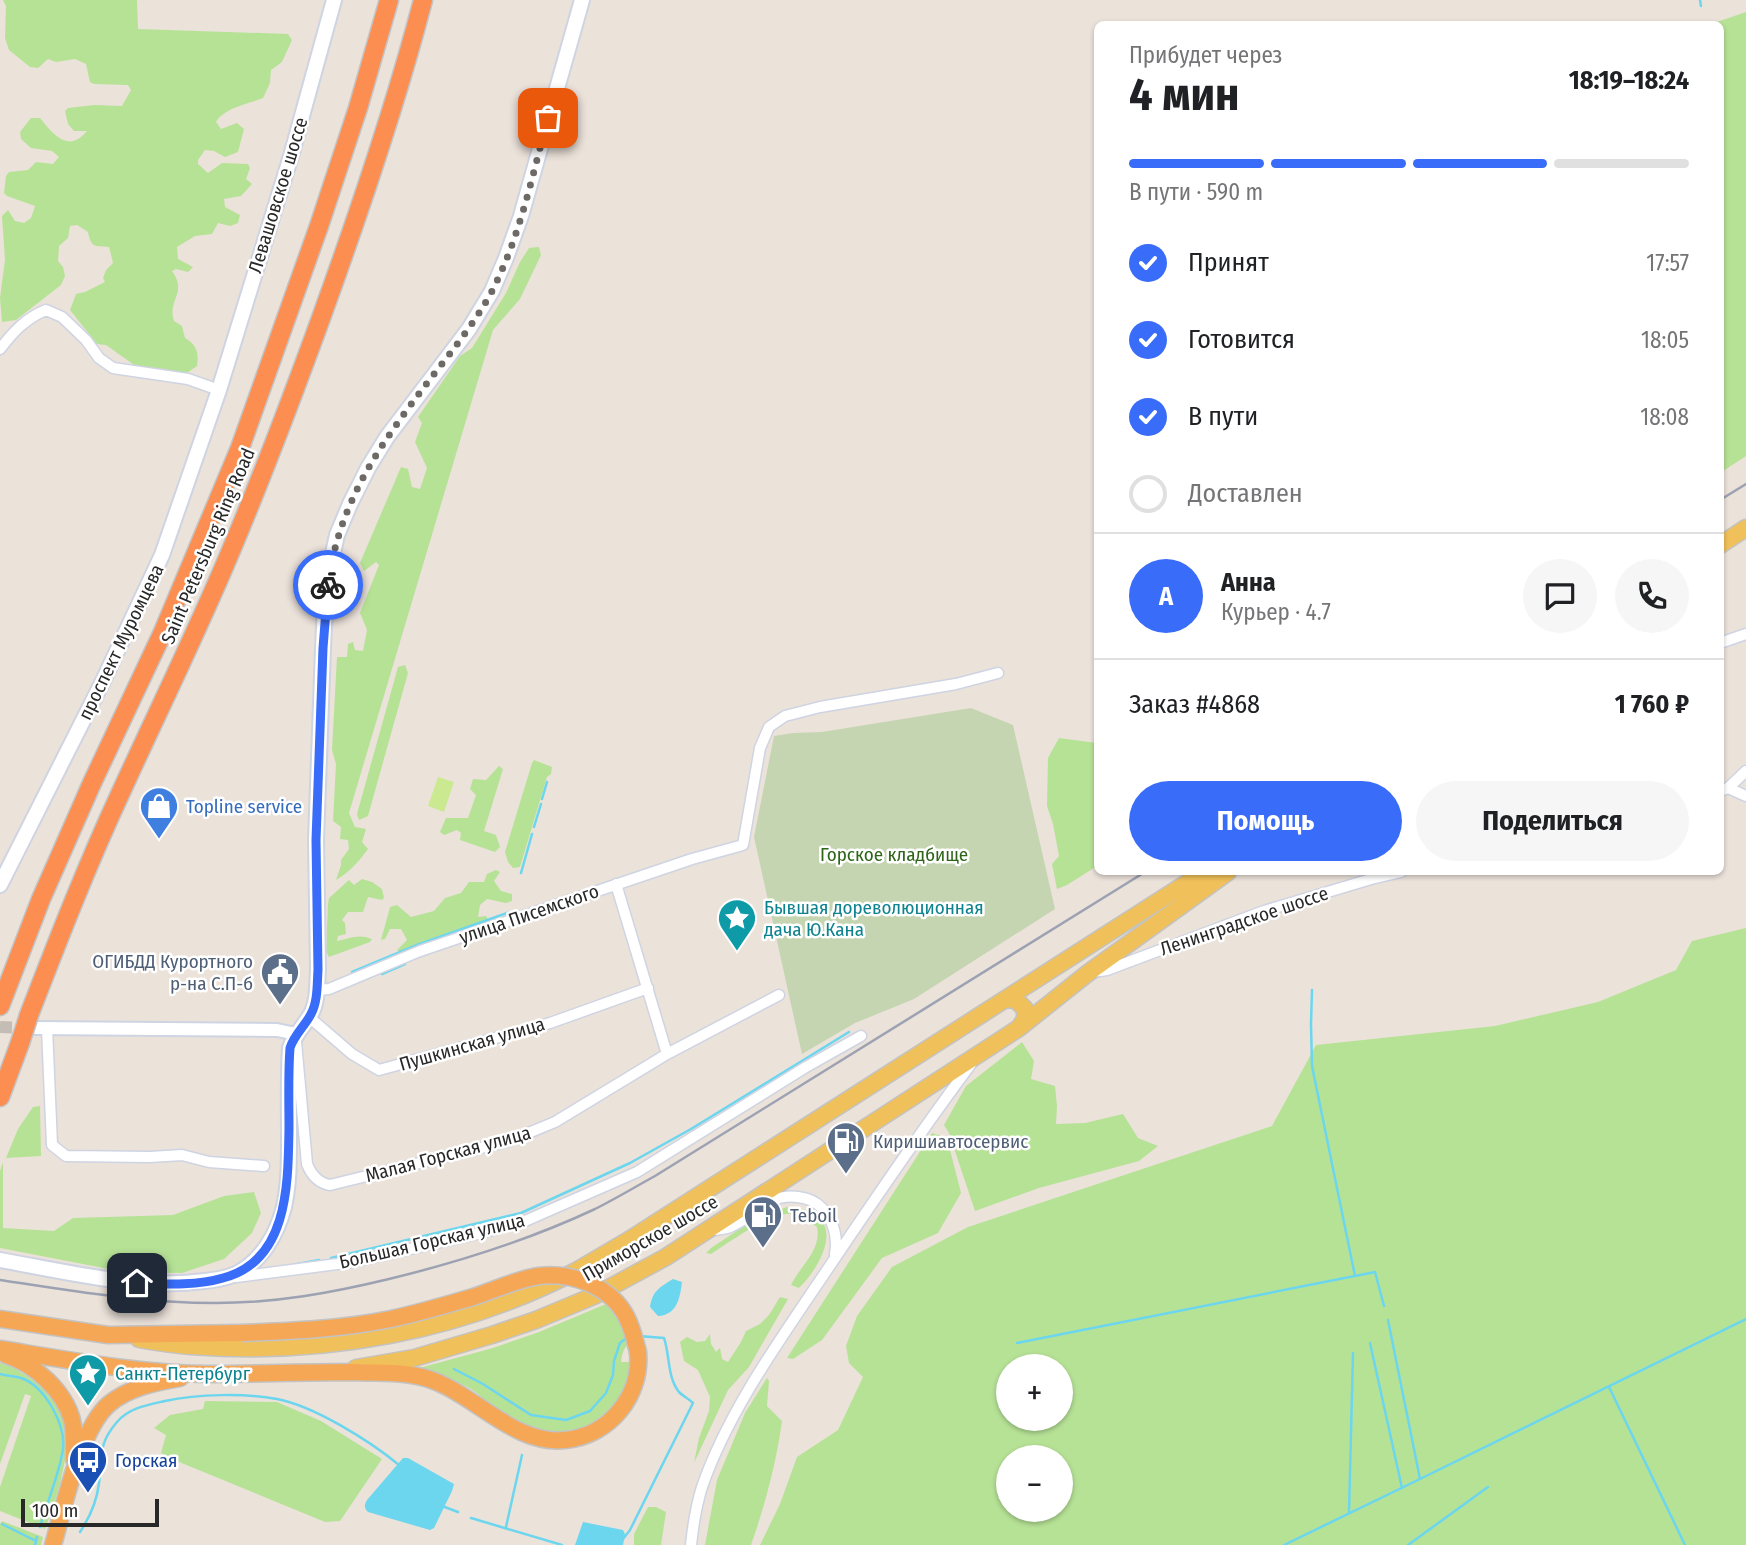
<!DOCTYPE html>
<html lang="ru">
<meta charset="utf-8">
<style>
body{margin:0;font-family:"Fira Sans Condensed",sans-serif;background:#f6f6f6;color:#202124;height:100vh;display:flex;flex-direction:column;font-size:26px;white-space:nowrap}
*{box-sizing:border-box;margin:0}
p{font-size:23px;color:#757577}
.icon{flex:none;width:38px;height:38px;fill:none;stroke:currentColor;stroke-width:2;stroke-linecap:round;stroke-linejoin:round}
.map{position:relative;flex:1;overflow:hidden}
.drawer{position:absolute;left:1094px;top:21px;width:630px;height:854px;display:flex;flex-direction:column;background:#fff;border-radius:10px;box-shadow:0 2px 5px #0004}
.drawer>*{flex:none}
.fabs{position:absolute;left:996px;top:1354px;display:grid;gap:14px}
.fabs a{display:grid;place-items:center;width:77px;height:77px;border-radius:50%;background:#fff;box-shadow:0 2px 5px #0004;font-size:35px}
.scale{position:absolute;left:21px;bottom:18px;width:138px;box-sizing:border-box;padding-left:7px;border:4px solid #282828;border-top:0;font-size:19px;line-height:24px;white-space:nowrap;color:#282828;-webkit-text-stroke:5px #fff;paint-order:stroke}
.pin{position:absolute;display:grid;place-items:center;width:60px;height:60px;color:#fff;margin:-30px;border-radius:14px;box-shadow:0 4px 10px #0006}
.courier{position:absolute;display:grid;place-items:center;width:70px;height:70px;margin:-35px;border:5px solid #396df9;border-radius:50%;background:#fff;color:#222;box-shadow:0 2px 9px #0007}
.summary em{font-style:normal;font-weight:700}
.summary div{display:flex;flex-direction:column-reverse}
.summary{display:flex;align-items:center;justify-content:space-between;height:119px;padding:0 35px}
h1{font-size:46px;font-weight:700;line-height:52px}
.bar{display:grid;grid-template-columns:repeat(4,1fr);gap:10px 7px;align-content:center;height:84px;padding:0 35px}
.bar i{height:9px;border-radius:5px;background:#e0e0e0}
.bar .selected{background:#396df9}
.bar p{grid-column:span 4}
.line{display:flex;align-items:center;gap:18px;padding:0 35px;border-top:2px solid #e0e0e0}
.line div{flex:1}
.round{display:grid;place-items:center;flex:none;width:74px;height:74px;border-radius:37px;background:#f6f6f6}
ol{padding:0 35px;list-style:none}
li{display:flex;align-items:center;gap:21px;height:77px}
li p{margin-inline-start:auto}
li .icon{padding:7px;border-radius:50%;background:#396df9;color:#fff;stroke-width:4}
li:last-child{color:#757577}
li i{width:38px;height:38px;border:4px solid #e0e0e0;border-radius:50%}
.primary-button{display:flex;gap:14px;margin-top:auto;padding:14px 35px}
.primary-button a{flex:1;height:80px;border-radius:42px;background:#396df9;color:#fff;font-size:28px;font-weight:700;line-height:80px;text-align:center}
.primary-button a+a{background:#f6f6f6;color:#202124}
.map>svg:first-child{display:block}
.green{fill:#b6e296;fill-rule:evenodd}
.cemetery{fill:#c5d5b1}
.pitch{fill:#cbe991}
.water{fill:#6cd6ee}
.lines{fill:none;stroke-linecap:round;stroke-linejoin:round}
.stream{stroke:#6cd6ee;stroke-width:2.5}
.tertiary-tunnel{stroke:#c4bdb6;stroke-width:12;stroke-dasharray:12 6;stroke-linecap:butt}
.minor-casing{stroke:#cfd4e2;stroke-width:13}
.tertiary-casing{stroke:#cfd4e2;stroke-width:16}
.secondary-casing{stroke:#cfd4e2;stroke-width:18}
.primary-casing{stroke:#c3c3c3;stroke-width:19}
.trunk-casing{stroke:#c3c3c3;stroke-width:19}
.motorway-casing{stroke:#c3c3c3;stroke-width:21}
.minor{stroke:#fff;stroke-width:10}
.tertiary{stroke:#fff;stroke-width:12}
.secondary{stroke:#fff;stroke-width:14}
.primary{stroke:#f0c05a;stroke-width:16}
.trunk{stroke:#f6a756;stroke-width:16}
.motorway{stroke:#fd8e52;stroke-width:18}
.rail{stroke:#9da2b3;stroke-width:2.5}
.trunk-bridge-casing{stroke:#c3c3c3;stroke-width:19;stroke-linecap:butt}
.motorway-bridge-casing{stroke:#c3c3c3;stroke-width:21;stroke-linecap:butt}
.trunk-bridge{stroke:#f6a756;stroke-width:16}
.motorway-bridge{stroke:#fd8e52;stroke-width:18}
.done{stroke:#6c6966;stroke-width:7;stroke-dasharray:0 12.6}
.route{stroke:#396df9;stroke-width:9}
.labels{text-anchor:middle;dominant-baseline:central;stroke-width:5;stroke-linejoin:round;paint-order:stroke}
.street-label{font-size:19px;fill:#282828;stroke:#fff}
.shop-label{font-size:19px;fill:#366cbe;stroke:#fff;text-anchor:start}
.park-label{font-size:19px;fill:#2f6419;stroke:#fff}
.culture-label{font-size:19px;fill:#0d838f;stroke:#fff;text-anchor:start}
.service-label{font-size:19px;fill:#4e5e75;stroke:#fff;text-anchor:start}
.transit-label{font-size:19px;fill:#164399;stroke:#fff;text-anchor:start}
</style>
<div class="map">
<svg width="1746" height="1545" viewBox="0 0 1746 1545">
<rect width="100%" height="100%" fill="#ebe2da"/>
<!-- green -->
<path class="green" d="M3,0h134l1,29 150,5 4,6 -10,22 -11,8 -1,13 -7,15c-15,6 -39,10 -47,24l5,7 16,-6 7,6 -6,23 -13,5 -11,-6 -9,-1 -7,10v4l10,9 14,-10 26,1 2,4 -4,11 6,5 -11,12 -17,3 1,8 15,8 -2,8 -8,3 -12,-3 -6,11 -17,2 -18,11 1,12 15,8 -5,5 -12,-3 -4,2c16,22 -5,29 2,50l8,5 3,12c12,7 14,15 12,28l-13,9 -25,-7 -13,2 -9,-3 -31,-22 -9,-1 -27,-34 6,-16 9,-2 20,-10 -2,-4 3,-8 7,-7 -4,-16c-14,-1 -18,1 -21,-15l-11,-7 -7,1 -2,12 -9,8 -1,15 5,6 2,9 -4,9 -45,35 -14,2 -2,-24 5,-38 -3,-44 6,-6 7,11 9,2 7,-5 4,-12 -28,-10 -3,-3 2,-17 3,-4 19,-2 8,-8 17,2 6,-7 -7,-6 -21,-3 -10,-9 -1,-7 11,-14h9c13,16 28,36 47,13h-13l-6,-7 -3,-13 3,-3 26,-3 28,1 9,-16 -3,-5 -34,-1 -4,-2 -4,-18 -11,-5 -19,3 -8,-3 -10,9 -8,-1 -21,-17 -4,-12 1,-32z
M1746,12v444l-26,17v-449h-9z
M539,247l2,8 -21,44 -27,31 -144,483 6,14 11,2 -4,13 6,7c-8,11 -19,24 -32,31l5,-15v-5l8,-11 -1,-9 -8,-1 1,-12 -8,-6 3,-57 -4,-14 5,-93h10l1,-13 5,-2 2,8 8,1 4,-21 -7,-17 19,-48 -3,-3 -12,9 -4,-8 41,-96 7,2 4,18 8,2 7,-21 -12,-26 7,-19 -4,-6 42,-61 12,-8 34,-55 14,-31 9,-14z
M405,665l3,8 -40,143 -9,4 -2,-6 41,-147z
M1059,738l38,5v123l-30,19 -10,4 -5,-25 7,-8 -6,-32 -6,-18 1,-48z
M534,760l18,7 -1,7 -4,3 -27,90 -7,1 -5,-6 -3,-10 27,-89z
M499,766l4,3 -19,62 12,4 4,12 -5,5 -35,-12 1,-7 -4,-3 -13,5 -4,-3 6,-14h22l8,-23 -6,-6 3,-10 13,1z
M496,870l4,2 -6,9 7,10 11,3v7l-6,2 -19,-4 -7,6 -2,12 8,-1 3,5 -4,4 -84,29 -4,-4 10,-10 -6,-11h-11l-5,10 -4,1 9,-33 7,-2 14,12 23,-6 11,-13 16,-5 8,-11h15l3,-8z
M362,879l10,3 10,7 2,9 -2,2 -14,-3 -5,15h-15l-6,8 3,3 1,11 -8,2 -1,5c11,-2 22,-8 35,-2l-2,3 -41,15 -3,-6 2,-47 1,-6 20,-18 5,5z
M1746,928v617h-986l20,-41 17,-47 41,-27 25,-53 -14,-14 -3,-17 11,-30 35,-49 76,-40 304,-101 44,-81 179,-19 103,-24 78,-32 16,-29zM1008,1367h52v52h-52zM1008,1458h52v52h-52z
M1022,1042l12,19 -3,18 24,7 2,20 -1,18 29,-1 38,-9 15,24 20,8 -19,15 -100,27 -64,23 -26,-78 -5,-8 22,-39z
M40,1106l1,50 -35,2 12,-29 15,-22z
M932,1133l15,5 14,55 -23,40 -56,25 -60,82 -29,19 -6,-1z
M3,1162v66l51,3 19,-13 100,-3 51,-19 30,-4 7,21 -9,20 -28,26 -42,14 -58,-1 -124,-24v-77z
M787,1207c60,2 41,52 12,81l-8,-3c9,-19 31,-35 26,-58 -7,-5 -16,-11 -25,-13 -20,-3 -64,29 -81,40l-5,-1 5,-5 44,-29z
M780,1297l8,2 -39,68 -21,23 -34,73 5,-25 10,-27 1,-14 -12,-27 -14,-9 -4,-19 7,-5 10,5 8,-1 5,-7 1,10 5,8 4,-4 2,11 6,3 13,-20 5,-11 14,-7 9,-9z
M606,1304l17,22 7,17c-7,5 -8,12 -9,19h12c-5,25 -15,43 -37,58 -4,2 -9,7 -13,9 -30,12 -62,-2 -87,-19 -8,-7 -16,-15 -25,-21 -16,-9 -33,-15 -51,-19l-1,-2 74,-20 46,-16z
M0,1363c15,4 26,12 38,21 36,29 32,58 22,99 -4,15 -9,31 -15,46l-45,-18v-24l31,-91 -6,-2 -25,70z
M767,1378l2,3 -2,25 15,15c-6,43 -17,84 -31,124h-46l12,-65 28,-67z
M205,1401l72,1 44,19 61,38 -42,62 -15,1 -158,-65 -6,-4 5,-18 -12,-7 16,-13 33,-6z
M648,1507h8l10,5 -5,33h-27v-11z
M2,1521l41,16 -2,8h-41v-21z"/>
<!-- cemetery -->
<path class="cemetery" d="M971,708l42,17 42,184 -141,90 -59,24 -53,31 -48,-217 20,-101 19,-3 29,-1z"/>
<!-- pitch -->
<path class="pitch" d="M438,777l16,5 -10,30 -16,-6z"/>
<!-- water -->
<path class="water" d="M673,1279l9,3c-2,16 -5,33 -24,34l-8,-9c3,-17 9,-19 23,-28z
M403,1458h5l46,26 -2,7 -18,37 -4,2 -62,-18c-4,-4 -4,-7 -1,-12z
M583,1522l40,8 2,4 -2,11h-48z"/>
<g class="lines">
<!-- stream -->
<path class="stream" d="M1700,0l1,6
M542,799l5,-17
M534,827l7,-23
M521,873l11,-39
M352,972l65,-27 93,-33
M382,974l23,-10
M1312,990l-1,34 1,42 43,210
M331,1258l190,-45 109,-50 61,-34 158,-97
M292,1265l27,-5
M1388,1320l32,159 326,-160
M1017,1343l358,-71 9,34
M1370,1343l32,145
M454,1369l29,15 48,31 35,5 24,-9 16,-18 7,-18 1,-14 6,-18 9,-7
M0,1374c7,2 15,2 21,4 24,8 45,47 42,71 -4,27 -16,52 -23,78
M1609,1387l76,158
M442,1506l16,6
M1349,1513l4,-160
M471,1518l91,27
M2,1524l34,17
M506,1527l16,-72
M80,1532c10,-15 17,-31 19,-49 4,-26 -2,-38 18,-61 12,-14 30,-17 48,-21 33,-7 79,-8 112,-2 37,7 93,42 122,66
M623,1539l7,-9 63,-127c-4,-4 -10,-7 -14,-11 -12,-15 -9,-37 -15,-54l-25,-2
M35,1545l2,-8
M1284,1545l136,-66
M1408,1545l80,-58"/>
<!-- tertiary-tunnel -->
<path class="tertiary-tunnel" d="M0,1027l31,1"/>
<!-- minor casing -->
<g class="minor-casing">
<path id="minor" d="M0,349c13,-17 26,-31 46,-39l16,7 24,23 13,18 14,10 75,11 31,11
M1720,643l26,-9
M1728,788l18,8
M1720,791l8,-3 18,-17
M616,884l51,170
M1093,972l14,-2 157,-59 107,-32 30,-7
M317,990l12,-1 91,-38 272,-92 51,-14 17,-97 9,-21 16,-11 35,-9 136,-23 42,-11
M309,1017l43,37 27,16 171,-47 98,-35
M47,1028l5,117 14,11 84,1 32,-2 27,7 55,4
M296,1042l11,122c4,10 11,19 23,21l179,-44 46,-19 112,-68 112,-59
M714,1230c5,-1 11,-1 16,-3 26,-11 37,-34 68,-30 9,1 18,5 24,11 12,13 16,30 13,46
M236,1277l117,-15 132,-30 40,-11 112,-49 169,-105 55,-31
M691,1545c2,-19 5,-39 11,-58 26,-76 80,-150 125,-217 47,-70 94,-139 144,-206"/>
</g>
<!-- tertiary casing -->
<g class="tertiary-casing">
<path id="tertiary" d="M35,1028l242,2 19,4"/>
</g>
<!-- secondary casing -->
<g class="secondary-casing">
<path id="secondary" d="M0,885l103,-204 59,-126 57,-165 72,-234 43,-156
M0,1260c67,12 137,30 205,21 11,-1 21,-3 31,-7 26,-13 41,-40 48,-67 5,-23 5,-46 5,-69 0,-30 -1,-60 1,-90 4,-13 14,-22 21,-34 7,-13 6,-30 7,-45l-2,-129 7,-192 2,-43 5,-38 7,-32 13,-31 18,-36 19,-31 82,-108 23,-38 14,-33 15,-42 61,-216"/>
</g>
<!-- primary casing -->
<g class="primary-casing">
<path id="primary" d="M1720,545l26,-17
M1006,999l10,1 9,9v10l-6,9
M139,1339c17,3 35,6 52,7 133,10 269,-14 387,-76 17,-10 34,-20 51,-30l575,-368
M356,1368l58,-10 78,-23 44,-15 60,-25 70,-38 353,-229 69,-55 140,-101"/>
</g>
<!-- trunk casing -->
<g class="trunk-casing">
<path id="trunk" d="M0,1319l108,16 134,-2
M0,1349c68,11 137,24 205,25 50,0 99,-2 149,-2 19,1 39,0 58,3 55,7 96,71 153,65 45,-4 77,-45 73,-88
M6,1355c28,9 58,35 66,65 3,12 2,26 2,39
M53,1545c11,-38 27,-116 56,-141 19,-16 47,-22 71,-26"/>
</g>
<!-- motorway casing -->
<g class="motorway-casing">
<path id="motorway" d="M0,1006l41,-107 51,-116 71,-151 77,-184 79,-222 39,-118 31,-108
M29,1015c29,-75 58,-150 92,-223 37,-81 77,-162 111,-244 32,-76 61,-153 89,-230 38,-105 74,-210 102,-318
M0,1097l20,-54"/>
</g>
<!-- minor -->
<use href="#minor" class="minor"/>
<!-- tertiary -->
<use href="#tertiary" class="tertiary"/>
<!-- secondary -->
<use href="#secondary" class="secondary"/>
<!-- primary -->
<use href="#primary" class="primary"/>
<!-- trunk -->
<use href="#trunk" class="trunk"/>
<!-- motorway -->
<use href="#motorway" class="motorway"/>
<!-- rail -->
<path class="rail" d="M1720,500l26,-16
M0,1280c72,11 143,23 216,23 60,0 115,-10 173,-24 70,-17 140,-39 206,-70 20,-10 40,-22 60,-33l490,-304"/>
<!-- trunk-bridge casing -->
<g class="trunk-bridge-casing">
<path id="trunk-bridge" d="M242,1333c50,-2 100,-4 149,-14 27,-6 55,-14 82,-22 22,-7 44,-18 66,-21 33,-4 71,10 87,40 6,11 9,24 12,36"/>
</g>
<!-- motorway-bridge casing -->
<g class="motorway-bridge-casing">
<path id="motorway-bridge" d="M20,1043l9,-28"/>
</g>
<!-- trunk-bridge -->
<use href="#trunk-bridge" class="trunk-bridge"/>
<!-- motorway-bridge -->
<use href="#motorway-bridge" class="motorway-bridge"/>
</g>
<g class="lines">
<!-- done -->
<path class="done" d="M328,585c11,-86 55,-144 106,-211 21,-27 42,-53 58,-83 28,-54 40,-115 56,-173"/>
<!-- route -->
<path class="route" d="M137,1283c28,1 59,3 86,-5 66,-17 65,-95 66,-150 0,-27 -1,-53 1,-80 4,-13 15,-22 21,-34 7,-13 6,-30 7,-44l-2,-130 7,-192 5,-63"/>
</g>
<!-- icons -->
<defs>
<g id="shop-pin" transform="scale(2.0125)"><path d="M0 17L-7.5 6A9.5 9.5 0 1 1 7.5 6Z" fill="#3f7fe0" stroke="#fff"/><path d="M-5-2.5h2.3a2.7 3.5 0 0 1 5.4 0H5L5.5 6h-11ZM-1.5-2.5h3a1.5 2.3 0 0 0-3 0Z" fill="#fff"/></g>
<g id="sight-pin" transform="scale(2.0125)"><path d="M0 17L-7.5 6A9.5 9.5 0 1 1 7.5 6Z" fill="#0f9aa8" stroke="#fff"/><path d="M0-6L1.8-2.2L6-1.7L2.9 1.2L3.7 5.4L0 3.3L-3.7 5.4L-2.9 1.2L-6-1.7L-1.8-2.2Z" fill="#fff"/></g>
<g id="civic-pin" transform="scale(2.0125)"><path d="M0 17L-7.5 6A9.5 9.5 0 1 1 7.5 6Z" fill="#5c6f8a" stroke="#fff"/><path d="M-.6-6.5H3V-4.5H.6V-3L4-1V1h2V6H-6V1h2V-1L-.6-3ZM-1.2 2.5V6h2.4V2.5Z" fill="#fff"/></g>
<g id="fuel-pin" transform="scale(2.0125)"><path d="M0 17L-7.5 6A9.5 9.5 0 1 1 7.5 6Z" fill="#5c6f8a" stroke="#fff"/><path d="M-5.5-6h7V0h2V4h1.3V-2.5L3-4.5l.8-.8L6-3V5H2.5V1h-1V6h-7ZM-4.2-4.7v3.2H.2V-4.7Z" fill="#fff"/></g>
<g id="bus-pin" transform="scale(2.0125)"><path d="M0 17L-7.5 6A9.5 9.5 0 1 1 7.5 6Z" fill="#1a4fb4" stroke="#fff"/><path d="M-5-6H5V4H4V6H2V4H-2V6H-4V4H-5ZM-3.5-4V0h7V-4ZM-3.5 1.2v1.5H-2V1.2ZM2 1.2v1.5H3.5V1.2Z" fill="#fff"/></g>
</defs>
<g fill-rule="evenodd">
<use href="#shop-pin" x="159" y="806"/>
<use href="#sight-pin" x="737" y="918"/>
<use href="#civic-pin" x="280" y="972"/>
<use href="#fuel-pin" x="846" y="1141"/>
<use href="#fuel-pin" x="763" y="1215"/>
<use href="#sight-pin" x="88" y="1373"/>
<use href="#bus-pin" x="88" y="1460"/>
</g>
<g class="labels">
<!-- street labels -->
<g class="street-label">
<text transform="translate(278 195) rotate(-73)">Левашовское шоссе</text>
<text transform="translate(208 546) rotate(-67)">Saint Petersburg Ring Road</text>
<text transform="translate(121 642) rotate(-64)">проспект Муромцева</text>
<text transform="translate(529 914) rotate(-19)">улица Писемского</text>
<text transform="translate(1244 921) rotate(-19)">Ленинградское шоссе</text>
<text transform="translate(472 1044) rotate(-16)">Пушкинская улица</text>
<text transform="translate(448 1154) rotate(-15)">Малая Горская улица</text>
<text transform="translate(650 1238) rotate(-30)">Приморское шоссе</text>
<text transform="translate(432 1241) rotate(-13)">Большая Горская улица</text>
</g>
<!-- shop labels -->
<g class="shop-label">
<text x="186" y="806">Topline service</text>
</g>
<!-- park labels -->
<g class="park-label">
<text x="894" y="854">Горское кладбище</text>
</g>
<!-- culture labels -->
<g class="culture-label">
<text x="764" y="907">Бывшая дореволюционная<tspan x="764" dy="22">дача Ю.Кана</tspan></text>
<text x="115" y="1373">Санкт-Петербург</text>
</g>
<!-- service labels -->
<g class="service-label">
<text x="253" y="961" text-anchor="end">ОГИБДД Курортного<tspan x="253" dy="22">р-на С.П-б</tspan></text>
<text x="873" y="1141">Киришиавтосервис</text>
<text x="790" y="1215">Teboil</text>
</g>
<!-- transit labels -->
<g class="transit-label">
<text x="115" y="1460">Горская</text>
</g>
</g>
</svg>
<div class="fabs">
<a>+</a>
<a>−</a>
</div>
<div class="scale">100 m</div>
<div class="pin" style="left:548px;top:118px;background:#ea580c"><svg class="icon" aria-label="bag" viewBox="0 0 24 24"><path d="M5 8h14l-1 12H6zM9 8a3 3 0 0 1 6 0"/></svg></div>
<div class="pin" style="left:137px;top:1283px;background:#1f2937"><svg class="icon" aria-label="home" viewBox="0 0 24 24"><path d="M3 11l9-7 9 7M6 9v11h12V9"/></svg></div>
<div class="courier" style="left:328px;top:585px"><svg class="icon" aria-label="bike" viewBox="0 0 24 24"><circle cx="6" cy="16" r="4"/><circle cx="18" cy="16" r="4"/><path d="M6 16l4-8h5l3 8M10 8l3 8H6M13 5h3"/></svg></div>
<section class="drawer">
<div class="summary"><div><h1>4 мин</h1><p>Прибудет через</p></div><em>18:19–18:24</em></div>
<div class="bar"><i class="selected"></i><i class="selected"></i><i class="selected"></i><i></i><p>В пути · 590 m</p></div>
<ol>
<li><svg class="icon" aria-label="check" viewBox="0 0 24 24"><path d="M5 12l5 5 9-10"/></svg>Принят<p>17:57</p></li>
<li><svg class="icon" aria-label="check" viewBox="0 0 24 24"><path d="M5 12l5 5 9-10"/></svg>Готовится<p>18:05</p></li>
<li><svg class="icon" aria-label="check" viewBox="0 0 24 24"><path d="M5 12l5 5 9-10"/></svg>В пути<p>18:08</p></li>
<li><i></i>Доставлен</li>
</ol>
<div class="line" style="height:126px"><b class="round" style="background:#396df9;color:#fff">А</b><div><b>Анна</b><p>Курьер · 4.7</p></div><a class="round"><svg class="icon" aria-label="chat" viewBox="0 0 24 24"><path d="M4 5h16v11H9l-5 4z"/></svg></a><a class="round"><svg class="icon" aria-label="phone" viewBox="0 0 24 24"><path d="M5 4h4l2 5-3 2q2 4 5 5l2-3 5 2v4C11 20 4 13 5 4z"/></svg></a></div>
<div class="line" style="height:91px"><div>Заказ #4868</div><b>1 760 ₽</b></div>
<div class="primary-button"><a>Помощь</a><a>Поделиться</a></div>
</section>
</div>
